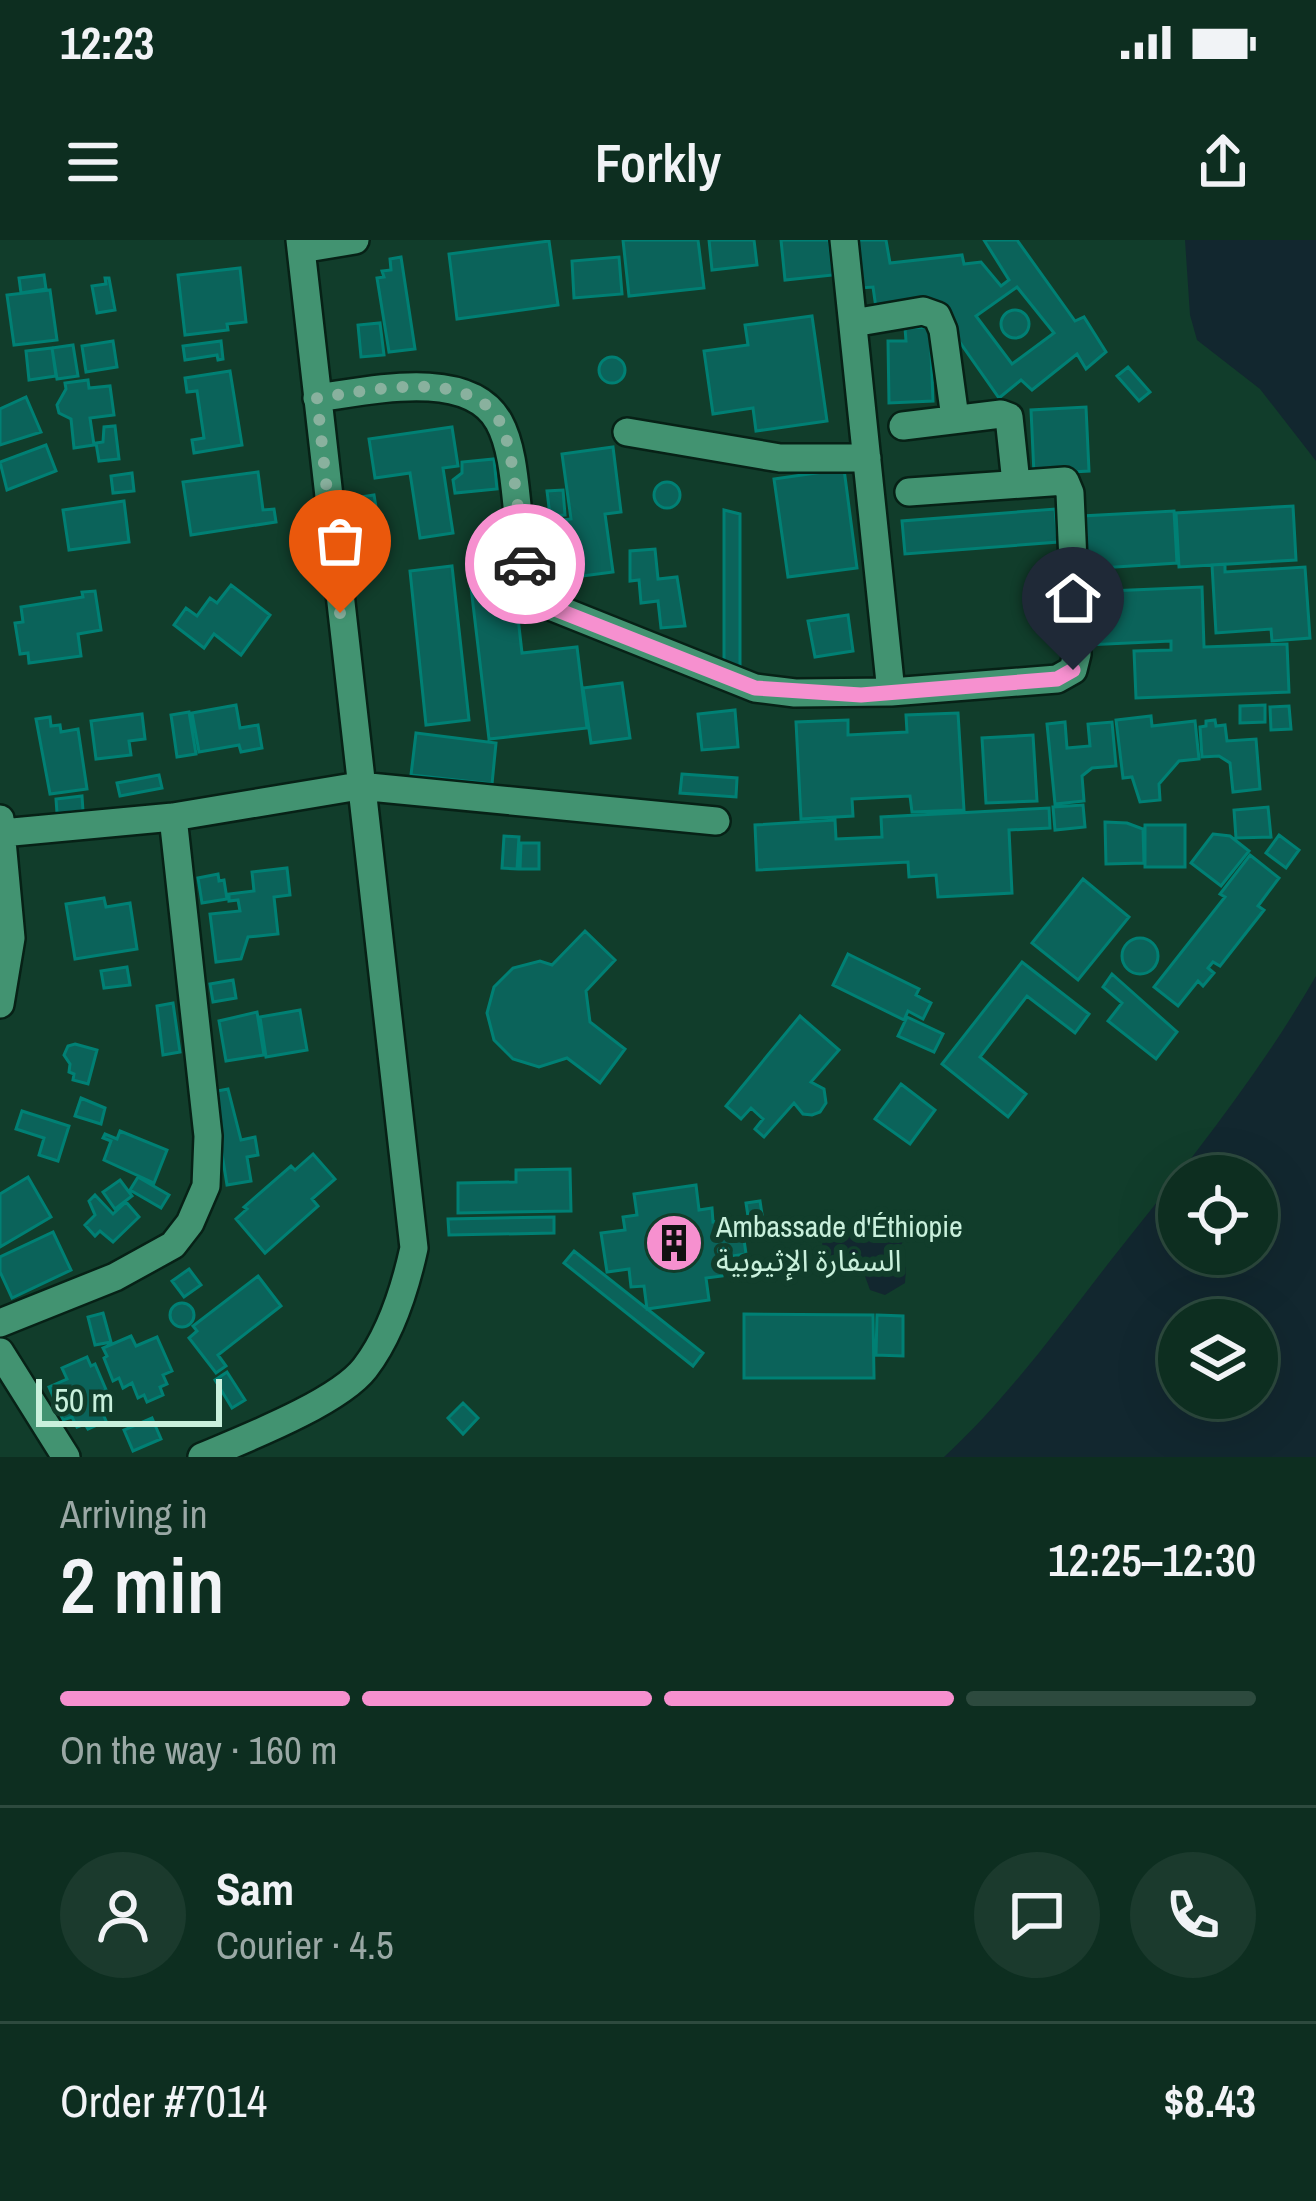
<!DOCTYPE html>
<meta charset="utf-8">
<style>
body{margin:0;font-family:"Archivo Narrow","Noto Sans Arabic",sans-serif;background:#1b3a2d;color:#f1f3f6;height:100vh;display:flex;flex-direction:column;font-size:45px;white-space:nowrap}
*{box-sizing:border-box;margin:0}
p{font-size:39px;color:#9aa8a5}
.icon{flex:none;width:66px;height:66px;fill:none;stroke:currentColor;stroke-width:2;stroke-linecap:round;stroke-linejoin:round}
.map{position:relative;height:1217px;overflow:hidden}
.details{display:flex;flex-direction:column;background:#0d2e20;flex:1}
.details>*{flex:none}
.fabs{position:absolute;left:1158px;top:915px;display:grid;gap:24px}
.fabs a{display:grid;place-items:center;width:120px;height:120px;border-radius:50%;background:#0d2e20;box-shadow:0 12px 48px #0002,0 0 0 3px #2d4a3e;font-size:60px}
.scale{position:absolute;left:36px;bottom:30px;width:186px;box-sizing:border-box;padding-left:12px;border:6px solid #c9f0dc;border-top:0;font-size:33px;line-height:42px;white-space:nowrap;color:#c9f0dc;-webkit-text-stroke:9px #113d2b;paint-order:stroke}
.pin{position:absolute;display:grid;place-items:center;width:102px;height:102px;color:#fff;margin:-123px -51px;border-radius:50% 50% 50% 0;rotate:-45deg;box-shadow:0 0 12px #0007}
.pin .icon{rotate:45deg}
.courier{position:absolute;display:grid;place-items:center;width:120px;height:120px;margin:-60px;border:9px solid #f690cf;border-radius:50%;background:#fff;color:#222;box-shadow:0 3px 15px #0007}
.overview em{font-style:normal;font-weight:600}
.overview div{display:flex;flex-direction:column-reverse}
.overview{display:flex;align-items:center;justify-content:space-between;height:204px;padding:0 60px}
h1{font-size:78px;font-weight:600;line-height:90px}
.bar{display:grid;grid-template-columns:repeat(4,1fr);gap:18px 12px;align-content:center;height:144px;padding:0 60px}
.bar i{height:15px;border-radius:9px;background:#2d4a3e}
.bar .active{background:#f690cf}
.bar p{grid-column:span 4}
.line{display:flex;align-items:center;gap:30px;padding:0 60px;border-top:3px solid #2d4a3e}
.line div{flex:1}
.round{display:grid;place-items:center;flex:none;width:126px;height:126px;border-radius:63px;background:#1b3a2d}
.status{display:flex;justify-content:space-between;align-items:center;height:84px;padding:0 60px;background:#0d2e20;direction:ltr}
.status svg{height:33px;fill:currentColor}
header{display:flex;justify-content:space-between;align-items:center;height:156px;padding:0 60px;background:#0d2e20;font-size:54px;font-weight:600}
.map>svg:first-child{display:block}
.water{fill:#12272f;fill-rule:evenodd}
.building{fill:#0b635a;stroke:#008074;stroke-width:3;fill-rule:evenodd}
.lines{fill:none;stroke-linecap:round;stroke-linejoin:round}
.minor-casing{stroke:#072116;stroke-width:32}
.minor{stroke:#429371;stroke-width:27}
.done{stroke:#89b19e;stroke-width:12;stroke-dasharray:0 21.6}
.route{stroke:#f690cf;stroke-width:15}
.labels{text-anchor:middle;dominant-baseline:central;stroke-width:12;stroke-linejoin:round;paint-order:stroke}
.poi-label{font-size:30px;fill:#c9f0dc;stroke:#113d2b;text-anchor:start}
</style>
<div class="status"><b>12:23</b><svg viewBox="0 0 49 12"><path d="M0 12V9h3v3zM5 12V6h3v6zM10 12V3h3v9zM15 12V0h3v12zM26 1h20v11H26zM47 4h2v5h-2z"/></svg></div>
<header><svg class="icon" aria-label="menu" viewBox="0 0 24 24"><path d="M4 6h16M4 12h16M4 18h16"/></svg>Forkly<svg class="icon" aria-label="share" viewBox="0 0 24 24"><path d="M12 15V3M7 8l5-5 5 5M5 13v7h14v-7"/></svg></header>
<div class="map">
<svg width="1316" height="1217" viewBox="0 0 1316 1217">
<rect width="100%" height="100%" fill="#113d2b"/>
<!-- water -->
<path class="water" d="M1185,0h131v221l-56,-72 -63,-49 -7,-25z
M1316,736v481h-372c63,-58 115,-130 167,-197 72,-91 147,-183 205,-284zM1257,936v78h-78v-78zM1257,1080v78h-78v-78z
M888,972l22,21 -14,18 10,17 -1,15 -20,12 -15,-5 -9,-25 -27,-3 -12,-18 10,-19 18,-2 15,5z"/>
<!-- building -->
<path class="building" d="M623,0h75l6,48 -75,8z
M709,0h45l3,25 -45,5z
M781,0h48l4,35 -48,5z
M855,0h31l4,23 72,-8 2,9 17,-2 20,24 8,-6 -25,-40h33l58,81 9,-4 22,35 -20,17 -9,-15 -45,36 -11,-10 -22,18 -66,-94 -57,4 -3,-21 -12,1zM1017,47l37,46 -42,31 -36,-48z
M549,1l9,64 -101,14 -8,-65z
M401,17l14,92 -26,3 -12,-74 7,-1 -2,-6 9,-1 -1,-11z
M619,17l3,37 -48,4 -2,-37z
M240,28l6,54 -19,2 1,6 -43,5 -7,-60z
M44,35l2,14 -25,4 -2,-15z
M105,38h4l6,32 -18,3 -5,-27 14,-2z
M50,50l7,50 -43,5 -7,-50z
M1001 84a14 14 0 1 1 28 0a14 14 0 1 1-28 0Z
M812,76l15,105 -71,10 -3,-23 -40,6 -9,-63 44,-6 -3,-20z
M380,83l4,32 -23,2 -3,-32z
M930,87l3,74 -44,2 -1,-62h18l-1,-13z
M113,101l4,26 -31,5 -4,-26z
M221,101l2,18 -5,1 -1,-5 -32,5 -2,-14z
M73,105l5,31 -21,3 -5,-31z
M52,108l4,28 -27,4 -3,-29z
M599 130a13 13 0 1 1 26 0a13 13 0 1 1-26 0Z
M1128,127l22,25 -11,9 -22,-25z
M230,131l12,74 -48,8 -2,-13 12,-2 -7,-47 -10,1 -2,-14z
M88,140l1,8 21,-2 4,29 -24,3 4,27 -20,3 -3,-29 -12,-6 -2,-8 9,-16 -1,-6z
M26,157l15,35 -41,13v-36z
M1086,167l3,64 -55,3 -3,-64z
M115,186l4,33 -20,2 -3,-18 7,-1 1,-15z
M452,187l6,39 -15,2 10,65 -33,5 -10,-65 -35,5 -6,-39z
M46,205l10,26 -49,19 -7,-28z
M613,207l8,65 -16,2 8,58 -69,9 -7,-58 34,-4 -9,-65z
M494,219l3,30 -42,4 -2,-13 9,-7v-11z
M844,229l13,99 -69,9 -14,-98z
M258,232l5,38 11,-1 2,13 -85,13 -8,-53z
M132,233l2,18 -21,2 -2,-17z
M654 255a13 13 0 1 1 26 0a13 13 0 1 1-26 0Z
M563,250l2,25 -15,1 -3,-25z
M374,255l4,24 -21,3 -3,-24z
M124,261l5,41 -60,8 -6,-40z
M1293,266l3,54 -117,7 -3,-54z
M1055,269l3,33 -153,12 -3,-33z
M724,270l16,4v155l-16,-3z
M1174,271l3,52 -92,6 -3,-53z
M655,309l3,30 19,-2 8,49 -24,2 -3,-27 -17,2 -2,-23 -9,1v-30z
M511,316l11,97 55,-6 10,81 -98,11 -21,-177z
M1225,324v8l80,-5 5,71 -38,3 -1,-12 -55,4 -4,-68z
M452,326l17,154 -43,5 -16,-154z
M231,345l39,30 -29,40 -27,-21 -10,14 -30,-23 12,-17 11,8 13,-18 7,5z
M1202,347l2,60 83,-3 2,48 -153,6 -2,-47 37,-1v-9l-85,4 -2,-44 26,-1 -1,-9z
M95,351l6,39 -23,4 3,22 -52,7 -1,-10 -8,1 -5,-31 8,-1 -2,-15 62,-10 -1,-5z
M848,375l5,36 -38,6 -7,-36z
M622,443l8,55 -39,5 -8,-55z
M236,465l4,23 18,-3 4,23 -21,4 -2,-7 -40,7 -7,-39z
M1265,465v17l-25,1v-17z
M1289,466l2,23 -20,1 -1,-23z
M735,470l3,37 -36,3 -4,-36z
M189,472l7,42 -19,3 -6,-42z
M958,473l6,97 -52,2 -2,-16 -58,3 1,17 -52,3 -5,-97 52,-2v15l59,-3 -1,-17z
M142,474l3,25 -16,2 2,14 -35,4 -5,-38z
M1151,476l1,10 43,-5 4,38 -20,2 -20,23 1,16 -20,2 -8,-25 -9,1 -7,-58z
M50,477l1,9 9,-1 1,7 17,-3 9,60 -37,5 -14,-75z
M1215,480l1,6 9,-1 2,16 29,-2 4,50 -27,3 -3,-29 -11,-7 -17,1 -2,-30 6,-1v-5z
M1065,482l2,26 23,-2 -2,-22 24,-2 4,44 -24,2 -10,8 2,25 -29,3 -8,-80z
M416,493l80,10 -4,41 -81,-9z
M1033,495l4,66 -51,2 -4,-65z
M682,534l55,4 -1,19 -56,-4z
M159,535l3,13 -42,8 -3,-13z
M82,556l1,15 -26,2 -1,-14z
M1083,565l2,22 -30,3 -2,-23z
M1268,567l3,30 -35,1 -2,-28z
M1049,568l1,20 -41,2 3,63 -74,4 -2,-22 -27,2 -1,-15 -151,8 -2,-45 80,-5 1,19 46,-2 -1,-20z
M1105,582l22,1 16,6 1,34 -38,1z
M1145,585h40v42h-40z
M1213,594l17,2 19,15 -28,35 -30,-23z
M1279,595l20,15 -13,18 -20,-15z
M504,596l15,1 -2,32 -15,-1z
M521,603h18v26h-19z
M1250,615l29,23 -21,28 6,4 -44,56 -7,-4 -5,6 6,5 -11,13 -5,-5 -20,25 -24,-19 71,-90 -5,-3z
M287,628l3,27 -16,2 4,37 -30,3 -7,22 -25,3 -6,-48 30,-3 -2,-11 -9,1v-7l25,-3 -2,-19z
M218,634l1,7 5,-1 3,19 -25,4 -4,-25z
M1083,639l46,38 -51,63 -46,-37z
M104,658l2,9 24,-4 7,46 -62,10 -9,-55z
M585,691l30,29 -29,31 4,31 35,27 -25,34 -33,-25 -28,9 -26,-8 -19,-19 -7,-27 7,-26 19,-19 27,-7 12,4z
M1122 716a18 18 0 1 1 36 0a18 18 0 1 1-36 0Z
M848,714l71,35 -3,6 15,8 -8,16 -15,-8 -4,9 -71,-35z
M1022,722l67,52 -14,19 -48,-37 -47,61 46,37 -18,23 -66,-53z
M127,727l3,18 -26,3 -3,-17z
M1112,734l65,58 -21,27 -48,-38 14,-18 -19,-16z
M233,740l3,18 -23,4 -3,-18z
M173,763l7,49 -17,3 -6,-49z
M300,770l7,40 -41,7 -6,-40z
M257,772l7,43 -38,6 -7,-40z
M800,776l39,34 -28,32 13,7 2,14 -6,9 -8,3 -9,-1 -9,-11 -30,34 -9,-8 8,-10 -12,-11 -10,11 -15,-13z
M907,777l36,17 -9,18 -36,-16z
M75,804l22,6 -9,34 -15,-4 1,-6 -5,-2 1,-8 -6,-9 4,-9z
M901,844l34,26 -25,34 -35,-25z
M228,849l13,51 14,-3 3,18 -11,2 4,24 -24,4 -15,-93z
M81,858l24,10 -4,16 -26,-8z
M22,871l47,15 -11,35 -19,-6 5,-17 -28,-9z
M120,891l47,19 -13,33 -50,-23 7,-19 -8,-3 2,-4 12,5z
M313,914l22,25 -23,20 6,7 -53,47 -29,-34 11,-10 -3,-2 47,-41 4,4z
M570,929l1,42 -113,2v-30l58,-1v-12z
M28,937l23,40 -51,30v-53z
M138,937l31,18 -8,13 -31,-18z
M120,940l12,16 -17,13 -12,-17z
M696,945l3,25 13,-2 1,14 28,-4 5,36 -27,4 3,18 -16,2 3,22 -62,9 -3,-23 -13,1 -2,-18 -22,3 -6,-39 24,-3 -2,-13 14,-2 -3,-21z
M95,955l18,19 13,-12 13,15 -26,25 -13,-11 -5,5 -10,-11 10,-10 -6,-14z
M760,961l5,33 -14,2 -5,-33z
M554,977v16l-105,2 -1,-16z
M53,992l18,38 -59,28 -12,-26v-15z
M574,1011l129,102 -10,13 -129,-103z
M189,1029l12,16 -17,12 -12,-16z
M258,1036l23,30 -63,49 8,11 -10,7 -27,-35 8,-7 -4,-5z
M170 1075a12 12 0 1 1 24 0a12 12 0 1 1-24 0Z
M103,1073l8,29 -16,3 -7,-28z
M744,1074l129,1 1,63h-130z
M877,1075l26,1v40l-27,-1z
M131,1096l5,10 21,-9 15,34 -9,4 4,9 -7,3 3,8 -16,7 -3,-7 -6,3 -6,-15 -9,5 -4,-10 -6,3 -9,-23 3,-2 -4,-8z
M87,1117l4,9 4,-2 12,28 -11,5 10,24 -18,8 -3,-5 -8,3 -5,-10 -9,3 -14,-33 18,-8 -5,-11z
M227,1132l18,28 -13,8 -17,-28z
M463,1163l15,15 -15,16 -15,-16z
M152,1178l9,21 -28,12 -9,-21z"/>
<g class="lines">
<!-- minor casing -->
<g class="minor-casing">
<path id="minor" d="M301,9l54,-9
M853,83l70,-12 14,5 6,14 12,88
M317,158c52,-7 152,-31 182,24 16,29 16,76 21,109 5,31 6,54 30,75l205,82 40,5 96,-1 -47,-452
M903,186l98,-12 8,3 7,66
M627,192l153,26h87
M891,452l166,-13 16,-9 4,-16 -7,-161 -5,-12 -156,11
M0,579l11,119 -11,66
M2,593l171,-16 186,-31 357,35
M0,1083l115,-46 58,-32 17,-22 16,-37 2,-50 -35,-319
M0,1112l66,105
M202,1217c42,-18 136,-54 163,-89 26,-34 40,-79 49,-120l-114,-1008"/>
</g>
<!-- minor -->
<use href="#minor" class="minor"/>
</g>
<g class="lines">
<!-- done -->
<path class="done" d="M340,373l-23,-215c52,-7 155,-32 184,26 14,30 18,104 24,140"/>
<!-- route -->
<path class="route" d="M525,324l10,29 15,14 205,81 106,7 196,-16 16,-9"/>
</g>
<!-- icons -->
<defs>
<g id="building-disc" transform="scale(3)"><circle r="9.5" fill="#f690cf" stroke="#113d2b"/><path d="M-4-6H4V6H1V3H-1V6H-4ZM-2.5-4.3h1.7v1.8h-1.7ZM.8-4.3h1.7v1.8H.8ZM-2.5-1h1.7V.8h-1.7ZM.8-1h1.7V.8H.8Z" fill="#111"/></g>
</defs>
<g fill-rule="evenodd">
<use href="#building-disc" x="674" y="1003"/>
</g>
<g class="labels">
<!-- poi labels -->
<g class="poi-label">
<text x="716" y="986">Ambassade d'Éthiopie<tspan x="716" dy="34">السفارة الإثيوبية</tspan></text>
</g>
</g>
</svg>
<div class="fabs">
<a><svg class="icon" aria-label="locate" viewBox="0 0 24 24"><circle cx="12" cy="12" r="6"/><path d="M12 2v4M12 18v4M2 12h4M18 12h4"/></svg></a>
<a><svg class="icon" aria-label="layers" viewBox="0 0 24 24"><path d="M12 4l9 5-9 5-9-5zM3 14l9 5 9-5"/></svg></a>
</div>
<div class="scale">50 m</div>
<div class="pin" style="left:340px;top:373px;background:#ea580c"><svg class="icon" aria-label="bag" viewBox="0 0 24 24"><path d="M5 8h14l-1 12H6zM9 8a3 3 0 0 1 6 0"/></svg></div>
<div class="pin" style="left:1073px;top:430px;background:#1f2937"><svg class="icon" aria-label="home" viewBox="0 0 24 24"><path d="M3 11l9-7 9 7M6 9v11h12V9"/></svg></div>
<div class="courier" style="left:525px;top:324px"><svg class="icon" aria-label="car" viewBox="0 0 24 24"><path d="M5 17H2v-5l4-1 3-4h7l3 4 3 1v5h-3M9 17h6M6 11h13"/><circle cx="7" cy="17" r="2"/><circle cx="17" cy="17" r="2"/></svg></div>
</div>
<section class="details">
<div class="overview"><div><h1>2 min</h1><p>Arriving in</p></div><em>12:25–12:30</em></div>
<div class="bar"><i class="active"></i><i class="active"></i><i class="active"></i><i></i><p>On the way · 160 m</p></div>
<div class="line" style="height:216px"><a class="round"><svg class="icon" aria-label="person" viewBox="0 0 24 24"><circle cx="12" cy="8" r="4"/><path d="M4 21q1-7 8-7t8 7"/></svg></a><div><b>Sam</b><p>Courier · 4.5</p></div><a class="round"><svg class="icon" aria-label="chat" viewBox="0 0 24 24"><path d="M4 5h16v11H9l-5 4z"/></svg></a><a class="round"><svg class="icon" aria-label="phone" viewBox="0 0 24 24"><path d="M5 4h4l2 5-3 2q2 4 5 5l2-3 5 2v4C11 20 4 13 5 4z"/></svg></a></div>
<div class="line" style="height:156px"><div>Order #7014</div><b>$8.43</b></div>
</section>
